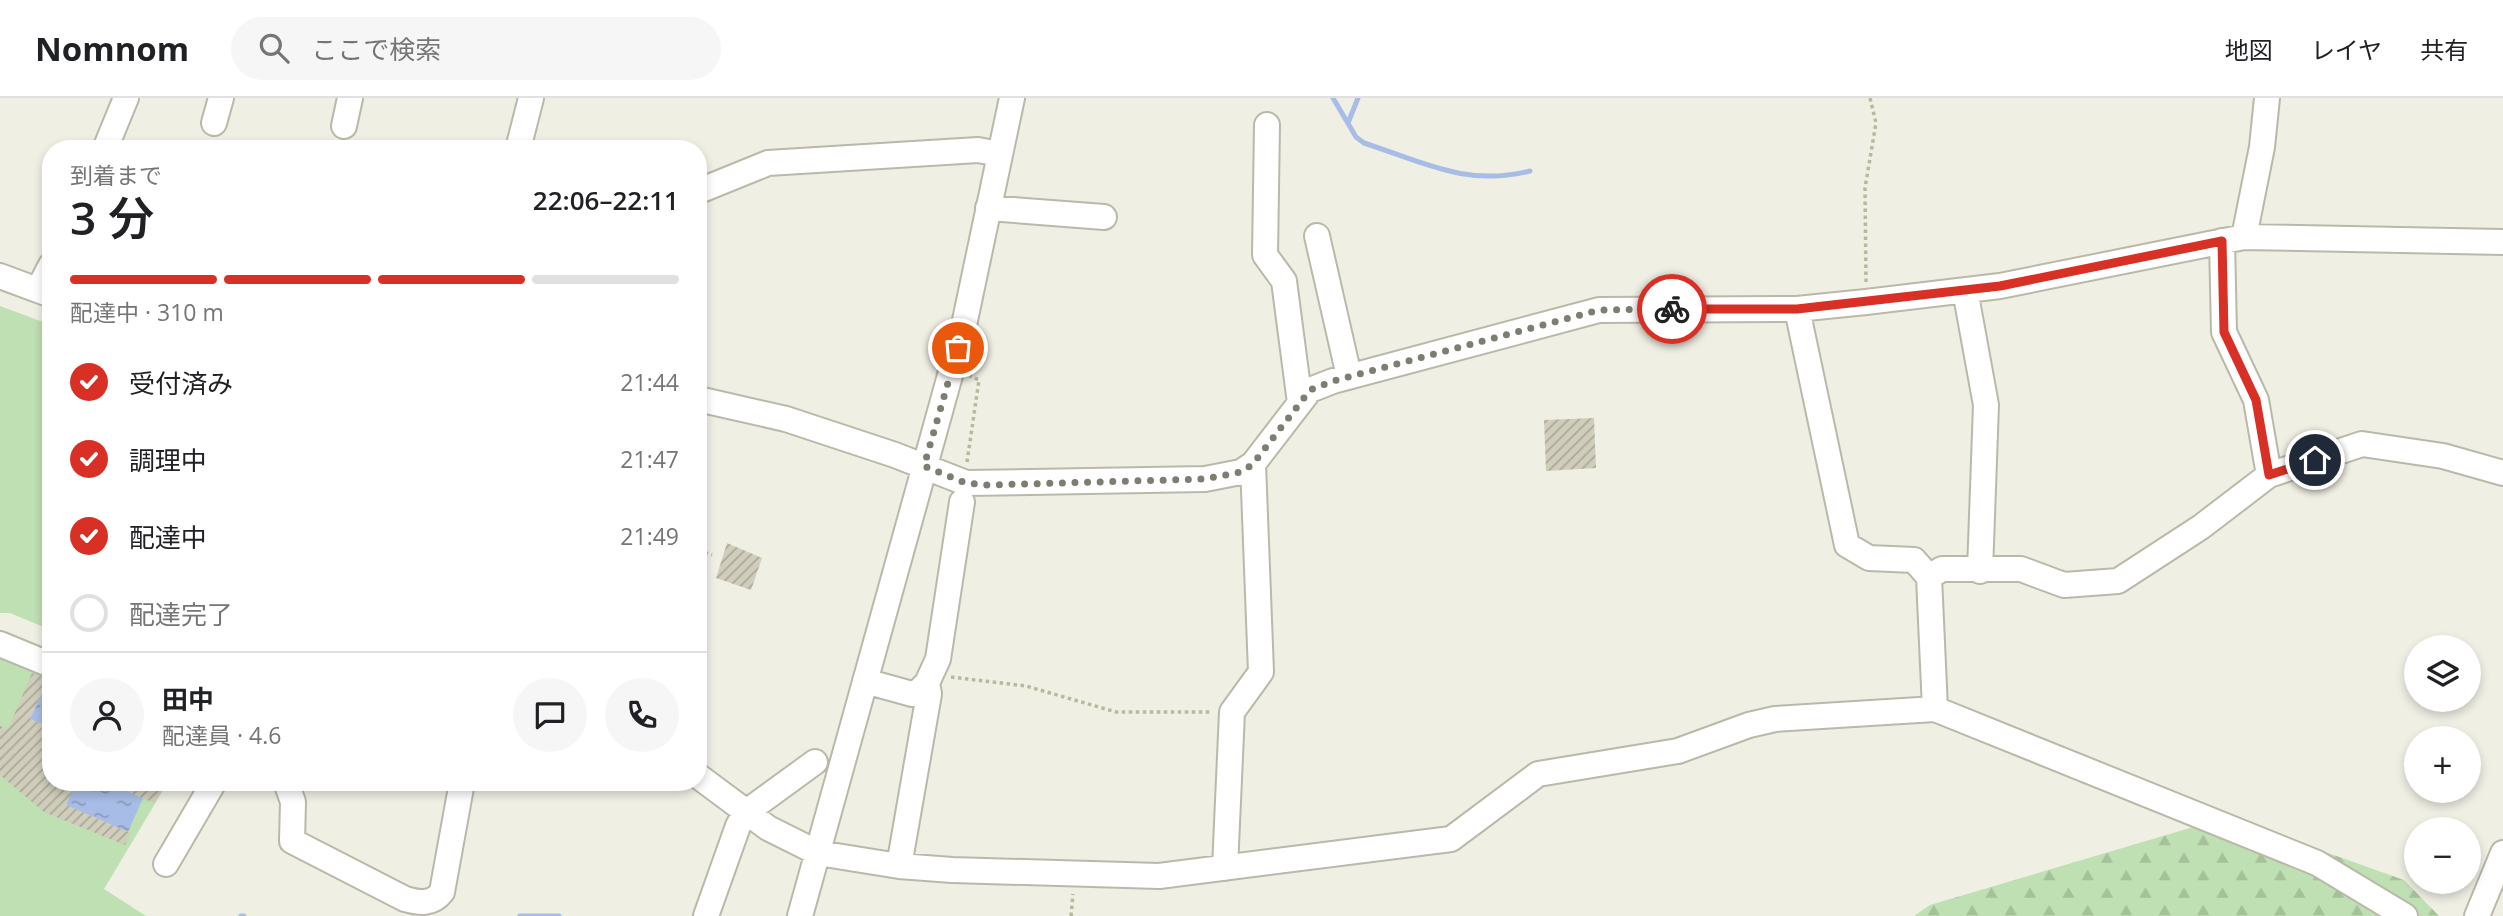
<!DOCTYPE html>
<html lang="ja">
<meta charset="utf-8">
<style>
body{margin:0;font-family:"Open Sans","Noto Sans JP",sans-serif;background:#f6f6f6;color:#202124;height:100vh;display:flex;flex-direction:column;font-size:26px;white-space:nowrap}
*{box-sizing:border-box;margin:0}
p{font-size:23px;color:#757577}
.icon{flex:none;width:38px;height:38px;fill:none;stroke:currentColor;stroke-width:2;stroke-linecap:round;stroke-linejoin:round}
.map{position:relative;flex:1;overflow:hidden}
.sheet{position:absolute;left:42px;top:42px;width:665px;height:651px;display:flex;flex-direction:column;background:#fff;border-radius:28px;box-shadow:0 4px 10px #0003}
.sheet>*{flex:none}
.controls{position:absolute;left:2404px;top:537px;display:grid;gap:14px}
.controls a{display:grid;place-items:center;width:77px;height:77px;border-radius:50%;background:#fff;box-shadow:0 4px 10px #0003;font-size:35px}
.pin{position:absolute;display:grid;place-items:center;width:60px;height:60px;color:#fff;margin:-30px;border:4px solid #fff;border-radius:50%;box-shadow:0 2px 7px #0007}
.courier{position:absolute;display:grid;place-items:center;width:70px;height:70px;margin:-35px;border:5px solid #d93025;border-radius:50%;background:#fff;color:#222;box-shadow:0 2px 9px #0007}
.summary em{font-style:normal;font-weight:600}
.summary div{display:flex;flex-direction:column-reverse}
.summary{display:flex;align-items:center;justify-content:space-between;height:119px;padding:0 28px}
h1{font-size:46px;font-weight:600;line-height:52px}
.bar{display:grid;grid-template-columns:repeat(4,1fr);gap:10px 7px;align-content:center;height:84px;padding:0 28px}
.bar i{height:9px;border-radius:5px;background:#e0e0e0}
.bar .selected{background:#d93025}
.bar p{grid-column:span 4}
.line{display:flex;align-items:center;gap:18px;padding:0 28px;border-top:2px solid #e0e0e0}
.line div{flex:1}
.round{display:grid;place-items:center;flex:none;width:74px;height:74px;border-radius:37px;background:#f6f6f6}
ol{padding:0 28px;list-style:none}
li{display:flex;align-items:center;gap:21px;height:77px}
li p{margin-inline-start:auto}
li .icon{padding:7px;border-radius:50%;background:#d93025;color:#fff;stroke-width:4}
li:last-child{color:#757577}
li i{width:38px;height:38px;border:4px solid #e0e0e0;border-radius:50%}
header{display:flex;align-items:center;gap:42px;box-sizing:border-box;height:98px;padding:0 35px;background:#fff;border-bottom:2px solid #e0e0e0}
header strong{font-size:33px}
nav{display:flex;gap:38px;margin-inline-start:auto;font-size:24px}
.search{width:490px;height:63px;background:#f6f6f6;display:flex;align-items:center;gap:18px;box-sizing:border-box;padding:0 24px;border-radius:38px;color:#757577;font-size:26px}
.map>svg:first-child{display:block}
.forest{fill:url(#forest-firs)}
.pitch{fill:#bfe0b2}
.water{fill:url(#water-ripples)}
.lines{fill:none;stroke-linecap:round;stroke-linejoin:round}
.stream{stroke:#a7bce6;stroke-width:5}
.building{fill:url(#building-hatch)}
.minor-casing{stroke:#bab9a8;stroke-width:28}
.path{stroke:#bab79b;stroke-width:3.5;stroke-dasharray:3.5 3.5;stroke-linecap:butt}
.minor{stroke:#fff;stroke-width:24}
.done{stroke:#7e7d72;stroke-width:7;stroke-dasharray:0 12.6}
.route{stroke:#d93025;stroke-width:9}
</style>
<header>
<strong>Nomnom</strong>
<div class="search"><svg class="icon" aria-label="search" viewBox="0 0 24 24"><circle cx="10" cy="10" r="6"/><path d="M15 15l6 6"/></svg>ここで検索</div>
<nav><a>地図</a><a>レイヤ</a><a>共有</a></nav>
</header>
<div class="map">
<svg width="2503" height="818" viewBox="0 0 2503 818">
<defs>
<pattern id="forest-firs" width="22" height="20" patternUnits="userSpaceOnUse" patternTransform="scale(1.75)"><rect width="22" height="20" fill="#bfe0b2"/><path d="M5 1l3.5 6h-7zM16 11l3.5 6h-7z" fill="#a5c19a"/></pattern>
<pattern id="water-ripples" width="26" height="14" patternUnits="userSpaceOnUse" patternTransform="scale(1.75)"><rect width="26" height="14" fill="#a7bce6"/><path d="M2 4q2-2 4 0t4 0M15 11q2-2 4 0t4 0" fill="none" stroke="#8a9abb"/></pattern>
<pattern id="building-hatch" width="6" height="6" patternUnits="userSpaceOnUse" patternTransform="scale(1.75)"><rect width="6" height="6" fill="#d0cdbb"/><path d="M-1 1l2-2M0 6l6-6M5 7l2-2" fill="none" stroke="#aaa899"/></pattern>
</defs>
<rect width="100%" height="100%" fill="#f0efe4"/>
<!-- forest -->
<path class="forest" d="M2227,719l177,63 35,36h-525l16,-11z"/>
<!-- pitch -->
<path class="pitch" d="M0,208l51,19v305l-41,-17h-10z
M0,556l51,22v106h117l-64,107 42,27h-146z"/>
<!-- water -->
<path class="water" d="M45,588l6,3v39l-21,-9z
M76,684h30l37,16 -15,34 -62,-27z"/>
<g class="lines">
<!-- stream -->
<path class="stream" d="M1333,0l23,39 8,6c59,19 102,44 166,28
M1348,25l10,-25
M241,818h3
M520,818h39"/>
</g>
<!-- building -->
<path class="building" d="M1594,320l2,50 -50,3 -2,-51z
M727,445l35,15 -11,32 -35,-12z
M32,575l16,6 -18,40 21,9v54h25l-10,23 64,28 -5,12 -81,-33 -44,-37v-49l8,3z
M106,684h61l-13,21z"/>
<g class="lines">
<!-- minor casing -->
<g class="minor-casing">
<path id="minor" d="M214,25l7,-25
M1267,27l-2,130 19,26 16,122
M344,28l6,-28
M105,51l21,-51
M518,51l13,-51
M698,89l6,2 64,-26 210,-13 21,4
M988,110l116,9
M1317,138l32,140
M2244,139l18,-90 5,-49
M2222,143l2,91 32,68 13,75
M0,178l51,19
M38,192l13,-25
M1965,192l21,115 -6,166
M1797,211l50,236 22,13 45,2 15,17 6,132
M698,301l88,20 109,36 71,28 239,-4 36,-7 12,-8 57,-74 23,-9 266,-71 198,-1 69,-7 134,-16 244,-49 259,5
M1929,479l13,-8h79l43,16 54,-4 83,-54 68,-52 93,-31 81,12 60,17
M0,546l51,21
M865,583l47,13 6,-2 9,-9 11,-24 24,-157
M698,678l70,52 50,25 81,13 53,4 207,6 292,-37 87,-65 140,-23 71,-26 26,-6 160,-10 382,154 88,53
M286,684l7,20 -1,39 113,58c14,4 27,6 37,-7l20,-110
M166,766l48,-82
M899,768l30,-172 -2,-11
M1225,770l7,-156 29,-40 -8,-208
M706,818l32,-90 7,-13 70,-51
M800,818l164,-591 48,-227
M2477,818l26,-63"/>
</g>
<!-- path -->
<path class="path" d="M1866,184l-1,-94 11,-65 -6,-25
M967,364l12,-82 -9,-4
M698,452l14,5
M951,579l75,9 90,26h96
M1071,818l2,-22"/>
<!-- minor -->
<use href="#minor" class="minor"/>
</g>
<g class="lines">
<!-- done -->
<path class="done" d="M958,250l-34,118 42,17 22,2 217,-6 36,-7 12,-8 57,-74 23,-9 266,-71 73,-1"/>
<!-- route -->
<path class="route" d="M1672,211h125l203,-23 222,-45 2,91 32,68 13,75 46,-15"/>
</g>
</svg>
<div class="controls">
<a><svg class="icon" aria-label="layers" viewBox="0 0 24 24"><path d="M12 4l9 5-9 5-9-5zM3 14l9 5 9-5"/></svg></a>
<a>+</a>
<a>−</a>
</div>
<div class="pin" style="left:958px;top:250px;background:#ea580c"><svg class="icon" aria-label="bag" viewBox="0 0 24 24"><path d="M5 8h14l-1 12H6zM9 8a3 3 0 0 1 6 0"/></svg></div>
<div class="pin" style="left:2315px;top:362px;background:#1f2937"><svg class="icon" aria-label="home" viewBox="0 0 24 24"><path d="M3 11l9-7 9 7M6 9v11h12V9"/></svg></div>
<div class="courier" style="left:1672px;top:211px"><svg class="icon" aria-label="bike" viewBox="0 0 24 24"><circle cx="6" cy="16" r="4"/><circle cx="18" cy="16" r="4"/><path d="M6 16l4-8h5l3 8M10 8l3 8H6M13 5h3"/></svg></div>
<section class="sheet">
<div class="summary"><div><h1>3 分</h1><p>到着まで</p></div><em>22:06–22:11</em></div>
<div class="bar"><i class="selected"></i><i class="selected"></i><i class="selected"></i><i></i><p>配達中 · 310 m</p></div>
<ol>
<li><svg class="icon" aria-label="check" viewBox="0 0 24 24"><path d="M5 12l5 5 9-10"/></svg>受付済み<p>21:44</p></li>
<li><svg class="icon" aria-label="check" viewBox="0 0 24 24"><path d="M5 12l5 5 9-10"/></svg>調理中<p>21:47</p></li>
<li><svg class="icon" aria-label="check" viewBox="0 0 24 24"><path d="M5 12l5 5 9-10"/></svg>配達中<p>21:49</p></li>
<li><i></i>配達完了</li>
</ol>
<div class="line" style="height:126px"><a class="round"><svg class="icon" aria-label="person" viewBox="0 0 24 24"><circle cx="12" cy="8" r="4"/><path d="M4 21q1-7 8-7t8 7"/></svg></a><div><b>田中</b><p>配達員 · 4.6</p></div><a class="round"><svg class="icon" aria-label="chat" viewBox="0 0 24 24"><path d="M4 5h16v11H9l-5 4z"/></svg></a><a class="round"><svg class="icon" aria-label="phone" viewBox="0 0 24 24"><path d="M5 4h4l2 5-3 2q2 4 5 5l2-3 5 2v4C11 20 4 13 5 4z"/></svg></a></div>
</section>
</div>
